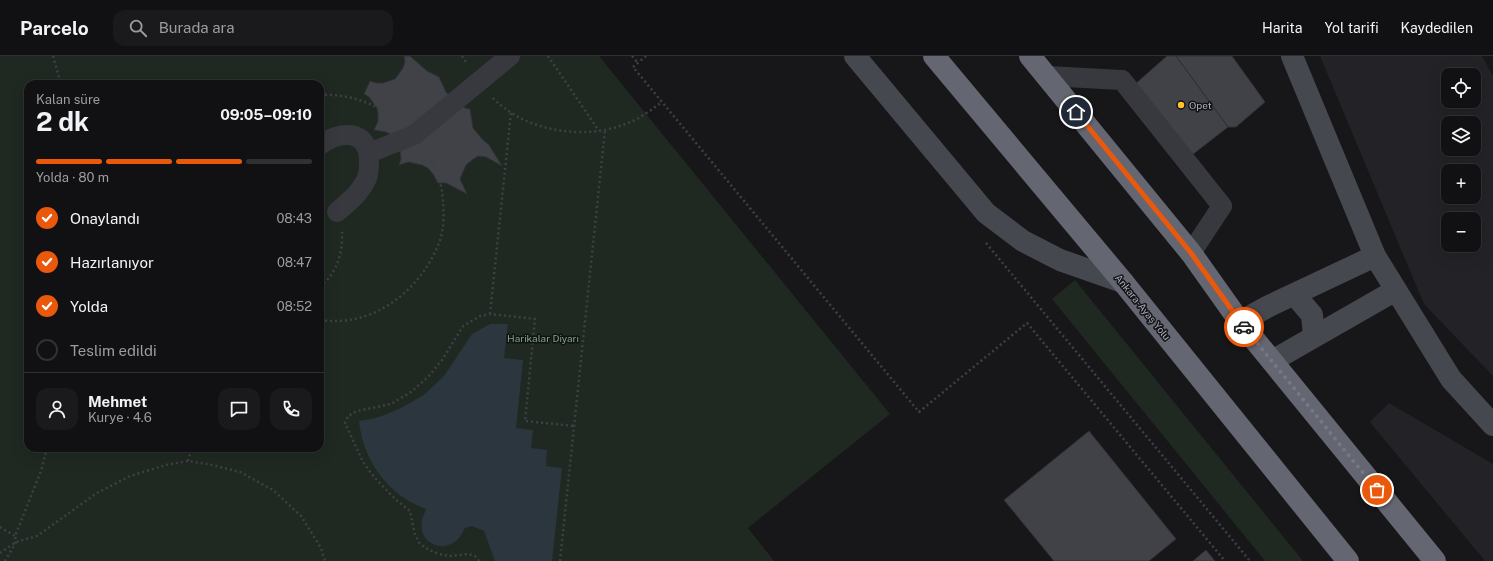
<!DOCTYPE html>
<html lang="tr">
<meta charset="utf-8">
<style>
body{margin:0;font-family:"Public Sans",sans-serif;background:#1a1a1d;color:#f1f3f6;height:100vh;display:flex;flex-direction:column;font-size:15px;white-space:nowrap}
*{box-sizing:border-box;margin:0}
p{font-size:13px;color:#9c9da0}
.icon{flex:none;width:22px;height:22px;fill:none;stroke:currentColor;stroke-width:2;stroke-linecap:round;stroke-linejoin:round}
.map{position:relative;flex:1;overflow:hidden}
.panel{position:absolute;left:24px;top:24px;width:300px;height:372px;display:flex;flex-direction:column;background:#111114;border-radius:12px;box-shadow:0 4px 16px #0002,0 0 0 1px #303134}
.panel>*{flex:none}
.tools{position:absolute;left:1441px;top:12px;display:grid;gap:8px}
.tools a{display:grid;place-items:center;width:40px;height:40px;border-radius:8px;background:#111114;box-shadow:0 4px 16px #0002,0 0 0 1px #303134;font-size:20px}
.pin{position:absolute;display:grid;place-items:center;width:34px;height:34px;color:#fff;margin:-17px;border:2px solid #fff;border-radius:50%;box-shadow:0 1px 4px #0007}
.courier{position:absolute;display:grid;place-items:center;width:40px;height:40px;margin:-20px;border:3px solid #ea580c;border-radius:50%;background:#fff;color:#222;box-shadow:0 1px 5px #0007}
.overview em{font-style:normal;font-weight:700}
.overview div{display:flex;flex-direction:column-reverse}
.overview{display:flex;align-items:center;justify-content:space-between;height:68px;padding:0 12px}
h1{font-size:26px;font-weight:700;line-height:30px}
.bar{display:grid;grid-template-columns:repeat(4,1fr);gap:6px 4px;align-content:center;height:48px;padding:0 12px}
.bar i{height:5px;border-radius:3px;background:#303134}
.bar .on{background:#ea580c}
.bar p{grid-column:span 4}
.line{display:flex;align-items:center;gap:10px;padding:0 12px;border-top:1px solid #303134}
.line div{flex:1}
.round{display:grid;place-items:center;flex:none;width:42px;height:42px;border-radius:12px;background:#1a1a1d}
ol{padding:0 12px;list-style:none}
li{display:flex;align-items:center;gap:12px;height:44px}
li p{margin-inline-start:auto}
li .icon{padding:4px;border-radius:50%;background:#ea580c;color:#fff;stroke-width:4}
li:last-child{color:#9c9da0}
li i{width:22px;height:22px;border:2px solid #303134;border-radius:50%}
header{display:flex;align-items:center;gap:24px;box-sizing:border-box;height:56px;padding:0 20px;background:#111114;border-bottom:1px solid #303134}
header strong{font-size:19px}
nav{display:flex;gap:22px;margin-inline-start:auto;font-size:14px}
.search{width:280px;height:36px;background:#1a1a1d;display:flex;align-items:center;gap:10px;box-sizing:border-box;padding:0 14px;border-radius:12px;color:#9c9da0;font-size:15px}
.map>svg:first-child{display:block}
.built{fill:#232327;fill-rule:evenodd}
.green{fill:#1f2821;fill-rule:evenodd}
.water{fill:#2c363f}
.building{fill:#414247;stroke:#313136}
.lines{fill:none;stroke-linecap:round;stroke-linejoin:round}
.path{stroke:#3e4046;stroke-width:2.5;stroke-dasharray:2 3;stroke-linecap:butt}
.street{stroke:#38393f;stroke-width:20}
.secondary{stroke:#46484f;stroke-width:22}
.highway{stroke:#646671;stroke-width:22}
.done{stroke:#767883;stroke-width:4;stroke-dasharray:0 7.2}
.route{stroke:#ea580c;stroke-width:5}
.poi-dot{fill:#ffc22a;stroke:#121215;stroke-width:1.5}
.labels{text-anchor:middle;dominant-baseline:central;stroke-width:3;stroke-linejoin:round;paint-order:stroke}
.poi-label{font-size:10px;fill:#a9adbb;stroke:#121215;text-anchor:start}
.street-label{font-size:10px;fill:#a9adbb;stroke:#121215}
.park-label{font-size:10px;fill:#7ea783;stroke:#121215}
</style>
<header>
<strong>Parcelo</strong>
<div class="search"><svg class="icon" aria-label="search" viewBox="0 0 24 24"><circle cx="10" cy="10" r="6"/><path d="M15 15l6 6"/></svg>Burada ara</div>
<nav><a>Harita</a><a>Yol tarifi</a><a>Kaydedilen</a></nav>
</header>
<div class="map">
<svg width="1493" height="505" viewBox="0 0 1493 505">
<rect width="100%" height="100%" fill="#17171a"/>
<!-- built -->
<path class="built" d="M1320,0h162l11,20v300l-69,-72zM1448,19h26v26h-26zM1448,67h26v26h-26zM1448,115h26v26h-26zM1448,163h26v26h-26z
M1389,347l104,61v97h-8l-115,-139z"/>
<!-- green -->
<path class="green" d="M0,0h599l291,358 -142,114 26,33h-774zM28,28h292v364h-292z
M1075,224l228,281h-38l-213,-262z"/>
<!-- water -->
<path class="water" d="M490,268h18l-4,34 19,2 -7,68 17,2 -2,18 16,2 -1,16 16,2 -10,93h-57l-11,-30 -12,-5 -7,2c-13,31 -48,18 -43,-7 0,-4 3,-8 4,-12 -7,-3 -15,-6 -22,-11 -25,-17 -42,-46 -45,-77l17,-3 11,-4 14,-6 23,-13 20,-19 28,-42z"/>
<!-- building -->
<path class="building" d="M404,0h6l17,15 12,6 7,15 8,9 11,7 5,1 3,19 9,11 7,6 13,21 -16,-9 -8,-1 -6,4 -6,5 -6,14 7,15 -21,-11h-8l-5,-9 -5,-6 -6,-3 -14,-3 -9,3 2,-6 -1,-13 -8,-11 -6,-3 -12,-2 4,-9v-7l-1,-6 -8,-11 -5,-3 6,-13 6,2h7l12,-4 8,-11 2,-6z
M1167,0h9l52,71 -40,31 -55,-72z
M1176,0h56l33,46 -29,25h-8z
M1089,375l87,108 -27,22h-95l-50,-61z
M1206,494l9,11h-22z"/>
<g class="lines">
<!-- path -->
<path class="path" d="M53,0l8,28
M462,0l5,8
M548,0l51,75
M632,0l6,7
M646,0l-13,11 286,345 108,-89 198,238
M320,39c25,-2 56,8 75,24
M493,42c33,34 92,43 135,25 13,-5 24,-14 34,-21
M986,187l264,318
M320,231c17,-14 23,-34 22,-55
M490,258l21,-202
M320,264c53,8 100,-29 119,-77 5,-12 5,-29 4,-42 -1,-16 -6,-35 -16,-48
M188,405l4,-13
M0,471l15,9
M0,497l16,-11 21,-6 60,-43 33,-17 36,-11 22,-4 20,3 32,8 33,18 28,26 20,32 4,13
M5,505l11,-19 -1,-6 26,-65 6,-23
M479,505l-4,-5 -7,-2 -18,2 -11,-2 -10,-4 -9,-6 -5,-9 -5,-24 -15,-12 -21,-22 -11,-15 -18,-39 3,-7 9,-5 34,-7 20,-12 17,-15 14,-17 21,-34 17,-10 10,-2 45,5 -10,102 49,5
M560,505l45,-431"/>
<!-- street -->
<path class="street" d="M1047,20l75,4 100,126 -31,47
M320,89c19,-14 48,-17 49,15 0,5 0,12 -2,18 -6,14 -18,24 -30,34
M369,97l45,-18 96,-79"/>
<!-- secondary -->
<path class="secondary" d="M855,0l131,157 37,28 37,19 63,22
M1292,0l83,200 76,123 42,46
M1294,238l18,21 2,21
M1240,266l29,-16 106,-50
M1272,305l124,-71"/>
<!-- highway -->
<path class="highway" d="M934,0l189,226 225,279
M1030,0l161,197 49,69 195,239"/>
</g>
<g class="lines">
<!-- done -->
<path class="done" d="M1244,271l133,163"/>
<!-- route -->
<path class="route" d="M1076,56l115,141 53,74"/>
</g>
<!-- markers -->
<circle class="poi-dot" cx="1181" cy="49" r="4"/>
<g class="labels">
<!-- poi labels -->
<g class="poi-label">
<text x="1189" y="49">Opet</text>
</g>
<!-- street labels -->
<g class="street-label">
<text transform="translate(1143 251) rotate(51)">Ankara-Ayaş Yolu</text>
</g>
<!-- park labels -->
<g class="park-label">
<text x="543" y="282">Harikalar Diyarı</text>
</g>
</g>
</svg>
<div class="tools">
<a><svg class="icon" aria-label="locate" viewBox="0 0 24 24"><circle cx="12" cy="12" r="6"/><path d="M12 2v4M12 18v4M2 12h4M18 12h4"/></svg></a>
<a><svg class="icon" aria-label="layers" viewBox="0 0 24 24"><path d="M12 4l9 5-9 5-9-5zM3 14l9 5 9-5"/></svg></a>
<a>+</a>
<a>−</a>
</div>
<div class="pin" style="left:1377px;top:434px;background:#ea580c"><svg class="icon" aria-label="bag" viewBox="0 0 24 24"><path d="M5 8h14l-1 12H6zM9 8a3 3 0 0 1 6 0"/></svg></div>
<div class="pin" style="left:1076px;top:56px;background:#1f2937"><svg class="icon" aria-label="home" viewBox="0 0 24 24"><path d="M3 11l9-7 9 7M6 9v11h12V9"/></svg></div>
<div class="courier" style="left:1244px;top:271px"><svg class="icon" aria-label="car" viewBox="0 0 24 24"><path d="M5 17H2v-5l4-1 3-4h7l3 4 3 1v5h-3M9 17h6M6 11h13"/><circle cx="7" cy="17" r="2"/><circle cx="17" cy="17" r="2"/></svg></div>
<section class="panel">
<div class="overview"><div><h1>2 dk</h1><p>Kalan süre</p></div><em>09:05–09:10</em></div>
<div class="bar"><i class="on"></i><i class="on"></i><i class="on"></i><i></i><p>Yolda · 80 m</p></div>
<ol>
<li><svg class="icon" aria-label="check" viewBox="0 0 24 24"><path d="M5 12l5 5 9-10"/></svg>Onaylandı<p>08:43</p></li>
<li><svg class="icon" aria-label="check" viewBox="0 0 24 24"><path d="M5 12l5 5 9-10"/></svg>Hazırlanıyor<p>08:47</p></li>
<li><svg class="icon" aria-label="check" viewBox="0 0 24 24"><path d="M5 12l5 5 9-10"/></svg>Yolda<p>08:52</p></li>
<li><i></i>Teslim edildi</li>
</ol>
<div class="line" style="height:72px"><a class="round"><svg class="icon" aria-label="person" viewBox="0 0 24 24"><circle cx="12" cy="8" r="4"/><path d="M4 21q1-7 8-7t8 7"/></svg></a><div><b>Mehmet</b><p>Kurye · 4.6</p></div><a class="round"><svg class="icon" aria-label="chat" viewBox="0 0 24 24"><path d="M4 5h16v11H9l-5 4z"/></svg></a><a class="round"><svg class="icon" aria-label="phone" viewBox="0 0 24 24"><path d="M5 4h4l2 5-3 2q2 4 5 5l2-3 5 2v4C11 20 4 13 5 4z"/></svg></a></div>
</section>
</div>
